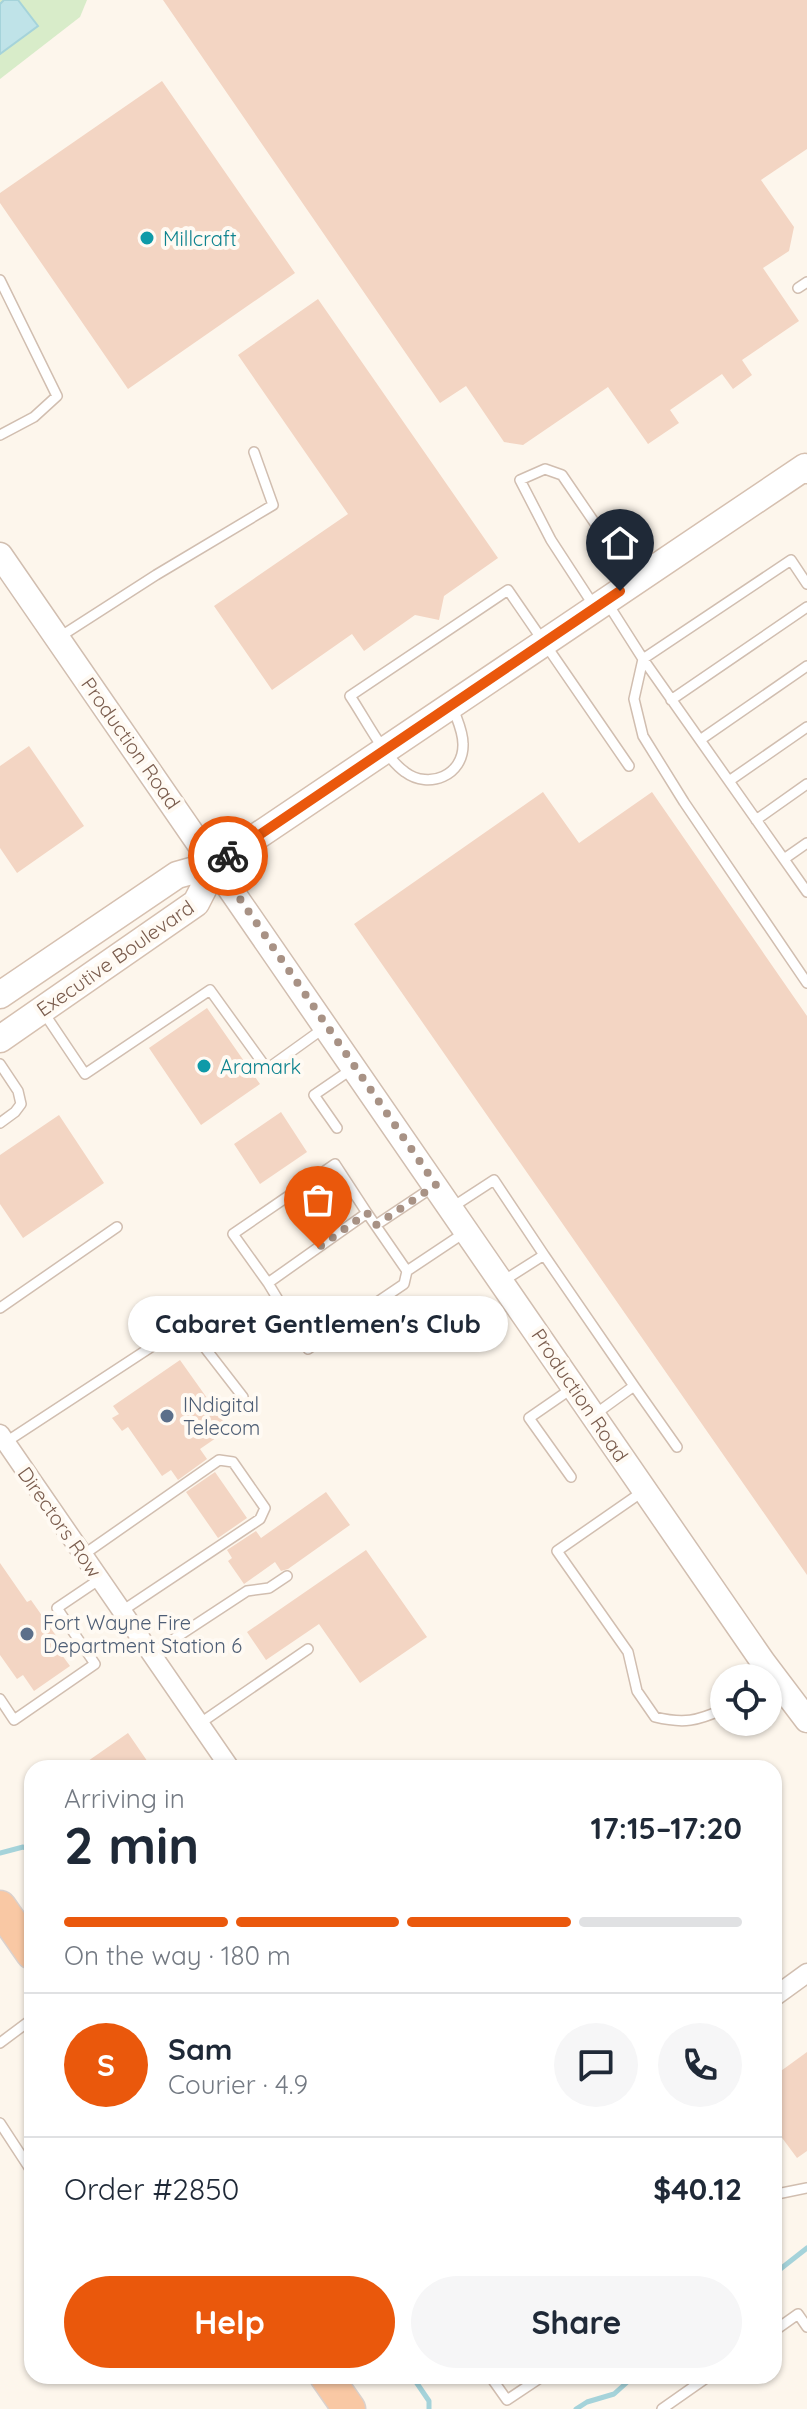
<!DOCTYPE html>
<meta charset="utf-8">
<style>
body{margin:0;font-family:Quicksand,sans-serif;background:#f6f6f7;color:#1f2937;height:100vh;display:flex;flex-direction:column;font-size:30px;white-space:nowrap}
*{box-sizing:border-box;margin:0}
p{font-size:26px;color:#747a83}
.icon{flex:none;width:44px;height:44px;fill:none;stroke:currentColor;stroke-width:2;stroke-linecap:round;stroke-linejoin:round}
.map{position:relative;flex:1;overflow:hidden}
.details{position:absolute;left:24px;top:1760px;width:758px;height:624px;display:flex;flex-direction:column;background:#fff;border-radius:24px;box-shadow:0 2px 6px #0004}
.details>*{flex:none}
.buttons{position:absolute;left:710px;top:1664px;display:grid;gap:16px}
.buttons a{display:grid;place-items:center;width:72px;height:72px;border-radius:50%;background:#fff;box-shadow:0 2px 6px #0004;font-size:40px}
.pin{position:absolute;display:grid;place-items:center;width:68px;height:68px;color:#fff;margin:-82px -34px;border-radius:50% 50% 50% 0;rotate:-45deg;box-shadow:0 0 8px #0007}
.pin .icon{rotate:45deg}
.courier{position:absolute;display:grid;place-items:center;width:80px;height:80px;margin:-40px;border:6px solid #ea580c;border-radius:50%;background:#fff;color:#222;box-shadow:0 2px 10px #0007}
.bubble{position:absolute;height:56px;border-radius:28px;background:#fff;box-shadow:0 2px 6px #0004;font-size:26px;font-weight:700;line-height:56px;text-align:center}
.summary em{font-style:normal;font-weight:700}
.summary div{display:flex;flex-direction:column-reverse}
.summary{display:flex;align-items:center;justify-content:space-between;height:136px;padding:0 40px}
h1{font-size:52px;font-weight:700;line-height:60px}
.bar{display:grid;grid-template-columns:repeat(4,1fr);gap:12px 8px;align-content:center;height:96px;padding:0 40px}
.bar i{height:10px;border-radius:6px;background:#e0e1e3}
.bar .on{background:#ea580c}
.bar p{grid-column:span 4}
.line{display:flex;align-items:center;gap:20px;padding:0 40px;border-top:2px solid #e0e1e3}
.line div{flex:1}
.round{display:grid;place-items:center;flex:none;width:84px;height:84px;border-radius:42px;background:#f6f6f7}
.primary-button{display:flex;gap:16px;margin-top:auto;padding:16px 40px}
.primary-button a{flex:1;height:92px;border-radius:48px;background:#ea580c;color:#fff;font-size:32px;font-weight:700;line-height:92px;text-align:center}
.primary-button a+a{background:#f6f6f7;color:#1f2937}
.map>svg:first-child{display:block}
.green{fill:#d8ecc9}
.water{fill:#bfe3e8;stroke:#a5d3da;stroke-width:2}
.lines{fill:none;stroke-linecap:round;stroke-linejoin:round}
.stream{stroke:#a5d3da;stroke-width:5}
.building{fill:#f3d5c3}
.service-casing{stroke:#d1beb0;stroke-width:12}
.minor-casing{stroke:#d1beb0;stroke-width:21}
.tertiary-casing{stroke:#d1beb0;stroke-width:27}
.secondary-casing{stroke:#d6c0b0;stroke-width:29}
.trunk-casing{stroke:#dad1cd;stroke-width:35}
.service{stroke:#fff;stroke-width:9}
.minor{stroke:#fff;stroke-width:18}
.tertiary{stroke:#fff;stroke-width:24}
.secondary{stroke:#fff;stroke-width:26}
.trunk{stroke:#f9c8a4;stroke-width:32}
.done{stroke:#a89285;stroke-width:8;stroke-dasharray:0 14.4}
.route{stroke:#ea580c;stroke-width:10}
.culture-dot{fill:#0f9aa8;stroke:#fffaf3;stroke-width:3}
.service-dot{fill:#5c6f8a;stroke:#fffaf3;stroke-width:3}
.labels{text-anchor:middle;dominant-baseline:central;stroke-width:8;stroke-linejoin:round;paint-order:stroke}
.culture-label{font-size:20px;fill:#0d838f;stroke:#fffaf3;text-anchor:start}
.street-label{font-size:20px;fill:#7a5c4d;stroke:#fffaf3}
.service-label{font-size:20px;fill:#4e5e75;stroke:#fffaf3;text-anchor:start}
</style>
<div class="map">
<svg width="807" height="2409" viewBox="0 0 807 2409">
<rect width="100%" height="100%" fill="#fdf6ec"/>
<!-- green -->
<path class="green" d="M0,0h87l-7,17 -80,62z"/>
<!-- water -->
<path class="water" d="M4,0h14l20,26 -38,28v-50z"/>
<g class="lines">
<!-- stream -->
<path class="stream" d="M0,1853l23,-6 9,4
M774,2274l33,-26
M412,2376l17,25v8
M576,2409l11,-7 27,-8 20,-18"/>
</g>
<!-- building -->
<path class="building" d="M163,0h644v149l-46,31 33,47 -5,24 -26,17 36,53 -57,39 10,15 -19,14 -11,-15 -52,36 9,13 -31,21 -40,-57 -85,58 -19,-3 -38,-56 -26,17z
M162,81l133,192 -167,116 -128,-186v-10z
M318,299l180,259 -54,38 -5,24 -24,-5 -51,36 -12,-17 -80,56 -58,-84 134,-92 -110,-159z
M29,746l55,80 -67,47 -17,-25v-82z
M543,792l36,51 73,-51 155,224v559l-453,-651z
M207,1008l53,76 -59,41 -52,-77z
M281,1112l26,40 -47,32 -26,-40z
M59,1115l45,68 -81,55 -23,-34v-49z
M180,1360l49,69 -29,20 7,10 -29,21 -7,-10 -9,6 -34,-49 -6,4 -10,-13 7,-4 -6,-8z
M215,1472l32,46 -29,20 -32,-46z
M326,1492l24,33 -62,44 -7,2 -6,-9 -31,22 -16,-23 4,-3 -5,-8 29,-19 5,7z
M366,1550l61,87 -67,46 -41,-59 -53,36 -19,-28z
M0,1563l27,39 4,-2 33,47 -5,4 11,15 -36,25 -11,-16 -6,4 -17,-24z
M128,1733l24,35h-74z
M807,2052v99l-10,7 -23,-31v-51z"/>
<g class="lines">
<!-- service casing -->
<g class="service-casing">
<path id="service" d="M0,280l57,116 -23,21 -34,18
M798,288l9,-6
M807,584l-16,-24 -148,99 -9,40 9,37 41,66 123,181
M608,604l35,55 164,233
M594,606l-43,-66 -31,-60 25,-11 17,6 71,104
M58,638l98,-63 117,-70 -19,-53
M671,700l136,-93
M453,708c4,12 10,23 10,36 1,31 -34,46 -58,28 -21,-15 -40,-54 -55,-76l158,-106 121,176
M700,740l107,-74
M729,781l78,-54
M756,820l51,-36
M784,859l23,-16
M44,1013l41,61 125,-84 57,79 57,-41
M0,1064l18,27 3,13 -6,8 -15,11
M337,1128l-23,-33 38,-26
M451,1208l43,-28 50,75 -41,26
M367,1213l40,58 -3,13 -96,65 -40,-66z
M376,1225l57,-38
M544,1255l90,131 -40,29
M407,1271l57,-38
M268,1283l-35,-49 102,-70 32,49
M0,1308l117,-81
M634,1386l43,61
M6,1442l168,-110 10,-4 11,7 48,62
M571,1477l-42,-59 42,-29
M645,1490l-88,61 71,101 9,39 18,26c29,7 42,4 69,-8
M83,1555l136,-95 14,2 32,46 -5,11 -138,92
M151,1654l96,-63 22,-3 18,-12
M0,1699l14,21 81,-56 -38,-56 43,-29
M199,1724l109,-75
M0,2043l32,-24
M0,2123l32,49
M774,2191l3,3 30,-6
M774,2331l24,-17 9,13
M490,2376l17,24 36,-24
M662,2409l47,-33"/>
</g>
<!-- minor casing -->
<g class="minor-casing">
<path id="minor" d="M0,1434l230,334
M774,1997l33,-24"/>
</g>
<!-- tertiary casing -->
<g class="tertiary-casing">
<path id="tertiary" d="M0,555l763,1107 44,58"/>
</g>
<!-- secondary casing -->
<g class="secondary-casing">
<path id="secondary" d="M0,995l177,-120 39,-11 589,-397 2,3
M0,1039l196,-136 20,-39"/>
</g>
<!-- trunk casing -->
<g class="trunk-casing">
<path id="trunk" d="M0,1907l32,46
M326,2376l23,33"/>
</g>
<!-- service -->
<use href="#service" class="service"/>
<!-- minor -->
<use href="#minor" class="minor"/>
<!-- tertiary -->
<use href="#tertiary" class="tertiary"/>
<!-- secondary -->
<use href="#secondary" class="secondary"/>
<!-- trunk -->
<use href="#trunk" class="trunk"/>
</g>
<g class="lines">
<!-- done -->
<path class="done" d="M228,856l-12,8 220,321 -60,40 -9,-12 -49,35"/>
<!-- route -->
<path class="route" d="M228,856l392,-265"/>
</g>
<!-- markers -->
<g class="culture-dot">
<circle cx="147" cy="238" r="8"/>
<circle cx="204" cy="1066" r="8"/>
</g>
<g class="service-dot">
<circle cx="167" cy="1416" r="8"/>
<circle cx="27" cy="1634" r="8"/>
</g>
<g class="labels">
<!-- culture labels -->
<g class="culture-label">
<text x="163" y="238">Millcraft</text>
<text x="220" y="1066">Aramark</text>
</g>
<!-- street labels -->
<g class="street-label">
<text transform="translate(131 743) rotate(55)">Production Road</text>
<text transform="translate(115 958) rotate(-35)">Executive Boulevard</text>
<text transform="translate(580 1395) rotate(56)">Production Road</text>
<text transform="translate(60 1522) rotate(55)">Directors Row</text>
</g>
<!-- service labels -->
<g class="service-label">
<text x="183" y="1404">INdigital<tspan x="183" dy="23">Telecom</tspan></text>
<text x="43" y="1622">Fort Wayne Fire<tspan x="43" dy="23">Department Station 6</tspan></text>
</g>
</g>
</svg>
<div class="buttons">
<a><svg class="icon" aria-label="locate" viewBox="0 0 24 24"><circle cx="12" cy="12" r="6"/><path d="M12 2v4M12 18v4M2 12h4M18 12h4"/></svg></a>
</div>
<div class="pin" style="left:318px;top:1248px;background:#ea580c"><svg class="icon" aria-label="bag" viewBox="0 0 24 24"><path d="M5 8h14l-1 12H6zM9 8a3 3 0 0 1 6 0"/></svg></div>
<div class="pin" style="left:620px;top:591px;background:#1f2937"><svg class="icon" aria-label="home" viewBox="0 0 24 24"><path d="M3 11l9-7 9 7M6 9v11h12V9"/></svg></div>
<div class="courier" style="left:228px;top:856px"><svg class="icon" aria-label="bike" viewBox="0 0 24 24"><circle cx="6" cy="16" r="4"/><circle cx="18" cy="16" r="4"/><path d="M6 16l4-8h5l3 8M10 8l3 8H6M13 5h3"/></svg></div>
<div class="bubble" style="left:128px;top:1296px;width:380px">Cabaret Gentlemen's Club</div>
<section class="details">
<div class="summary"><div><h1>2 min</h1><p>Arriving in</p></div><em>17:15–17:20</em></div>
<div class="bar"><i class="on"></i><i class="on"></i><i class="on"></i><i></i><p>On the way · 180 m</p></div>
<div class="line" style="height:144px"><b class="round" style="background:#ea580c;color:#fff">S</b><div><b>Sam</b><p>Courier · 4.9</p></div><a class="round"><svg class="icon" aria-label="chat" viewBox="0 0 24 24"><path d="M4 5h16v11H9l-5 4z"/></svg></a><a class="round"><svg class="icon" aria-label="phone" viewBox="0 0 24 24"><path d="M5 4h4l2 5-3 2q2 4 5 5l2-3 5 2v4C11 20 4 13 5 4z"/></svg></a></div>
<div class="line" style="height:104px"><div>Order #2850</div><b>$40.12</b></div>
<div class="primary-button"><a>Help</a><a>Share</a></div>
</section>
</div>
